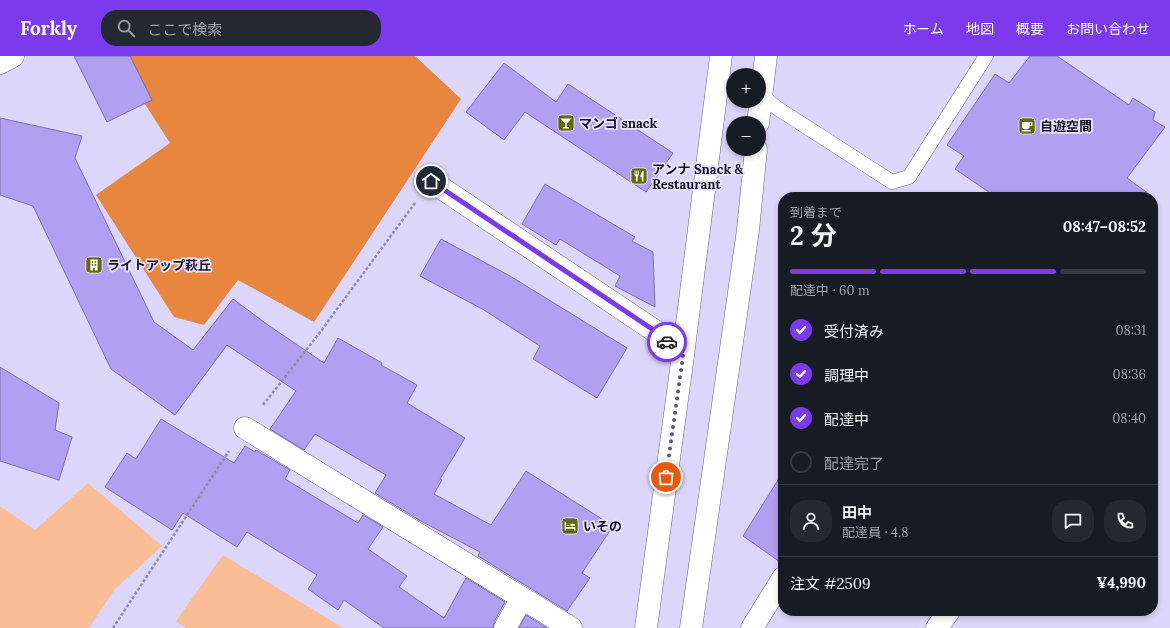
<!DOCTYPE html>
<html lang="ja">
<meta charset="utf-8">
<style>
body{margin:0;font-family:Lora,"Noto Sans JP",serif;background:#242831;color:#f1f3f6;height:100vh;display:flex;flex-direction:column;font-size:15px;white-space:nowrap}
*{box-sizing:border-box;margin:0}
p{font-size:13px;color:#9ea1a6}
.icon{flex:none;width:22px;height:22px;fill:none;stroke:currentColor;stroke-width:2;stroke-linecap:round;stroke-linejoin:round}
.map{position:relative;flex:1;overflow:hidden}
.panel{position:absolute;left:778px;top:136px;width:380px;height:424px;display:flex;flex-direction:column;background:#171b24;border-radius:16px;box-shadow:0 2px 6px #0003}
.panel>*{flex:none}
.controls{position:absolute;left:726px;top:12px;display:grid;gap:8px}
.controls a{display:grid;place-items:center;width:40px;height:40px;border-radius:50%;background:#171b24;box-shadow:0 2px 6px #0003;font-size:20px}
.pin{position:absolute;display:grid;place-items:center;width:34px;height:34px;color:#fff;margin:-17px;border:2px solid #fff;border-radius:50%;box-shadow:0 1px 4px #0007}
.courier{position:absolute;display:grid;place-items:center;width:40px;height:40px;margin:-20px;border:3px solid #7c3aed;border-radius:50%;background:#fff;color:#222;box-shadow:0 1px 5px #0007}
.headline em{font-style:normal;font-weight:700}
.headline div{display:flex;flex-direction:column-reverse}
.headline{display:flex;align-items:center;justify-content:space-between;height:68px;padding:0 12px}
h1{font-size:26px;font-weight:700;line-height:30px}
.bar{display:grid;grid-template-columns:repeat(4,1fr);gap:6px 4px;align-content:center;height:48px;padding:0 12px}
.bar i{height:5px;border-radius:3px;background:#363941}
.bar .selected{background:#7c3aed}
.bar p{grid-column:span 4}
.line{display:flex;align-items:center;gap:10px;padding:0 12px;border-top:1px solid #363941}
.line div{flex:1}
.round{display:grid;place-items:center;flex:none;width:42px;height:42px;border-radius:16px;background:#242831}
ol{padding:0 12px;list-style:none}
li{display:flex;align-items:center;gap:12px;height:44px}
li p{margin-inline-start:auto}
li .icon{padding:4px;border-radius:50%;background:#7c3aed;color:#fff;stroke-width:4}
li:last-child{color:#9ea1a6}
li i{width:22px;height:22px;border:2px solid #363941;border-radius:50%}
header{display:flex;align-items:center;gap:24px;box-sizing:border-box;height:56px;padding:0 20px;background:#7c3aed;color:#fff}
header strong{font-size:19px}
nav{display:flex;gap:22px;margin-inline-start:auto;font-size:14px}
.search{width:280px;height:36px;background:#242831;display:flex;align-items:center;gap:10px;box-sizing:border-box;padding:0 14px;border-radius:16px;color:#9ea1a6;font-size:15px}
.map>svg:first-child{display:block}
.green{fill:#fabd96}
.forest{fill:#e8853f}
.building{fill:#b19ff2;stroke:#7b70a7}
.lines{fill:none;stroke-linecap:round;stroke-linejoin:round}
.lane-casing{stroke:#695e93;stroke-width:15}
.street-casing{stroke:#695e93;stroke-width:23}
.secondary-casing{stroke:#695e93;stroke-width:23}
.path{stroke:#918baa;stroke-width:2.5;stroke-dasharray:3 2;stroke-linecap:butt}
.lane{stroke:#fff;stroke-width:14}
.street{stroke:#fff;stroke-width:22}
.secondary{stroke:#fff;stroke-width:22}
.done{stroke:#5b5570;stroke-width:4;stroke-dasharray:0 7.2}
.route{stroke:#7c3aed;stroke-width:5}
.labels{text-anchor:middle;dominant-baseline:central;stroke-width:3.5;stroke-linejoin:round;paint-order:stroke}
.poi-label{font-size:13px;font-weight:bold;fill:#151025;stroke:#e9e5fe;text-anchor:start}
</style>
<header>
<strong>Forkly</strong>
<div class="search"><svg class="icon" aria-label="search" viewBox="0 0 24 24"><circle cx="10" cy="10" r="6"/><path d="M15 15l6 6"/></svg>ここで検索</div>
<nav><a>ホーム</a><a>地図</a><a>概要</a><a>お問い合わせ</a></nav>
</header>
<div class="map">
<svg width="1170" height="572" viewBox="0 0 1170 572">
<rect width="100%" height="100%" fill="#dcd6fb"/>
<!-- green -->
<path class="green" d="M88,427l74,63 -47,43 -26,39h-89v-122l35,24z
M223,499l120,73h-158l-9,-7z"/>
<!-- forest -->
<path class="forest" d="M114,0h301l46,43 -147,223 -76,-42 -34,45 -30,-8 -78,-122 74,-52z"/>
<!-- building -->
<path class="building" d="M74,0h56l22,44 -45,22z
M1030,0h27l72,49 4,-7 22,14 -2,8 12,7 -38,51 26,19h-157l-41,-28 9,-13 -17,-11 48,-71 14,9z
M504,7l52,39 12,-18 105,69 -27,39 -121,-80 -21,28 -38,-28z
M0,62l82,18 -7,22 79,164 39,28 40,-51 35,26 56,38 14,-25 44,25 -1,2 36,20 -10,18 58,35 -25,41 2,1 -8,14 57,31 35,-54 87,55 -31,47 8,5 -23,33 -89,-55 2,-4 -61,-32 -44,-27 11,-18 -71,-41 -11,16 -34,-21 26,-38 -69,-46 -52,70 -64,-46 -78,-163 -33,-11z
M545,128l90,53 -3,4 21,11 2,55 -40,-21 5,-10 -60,-37 -4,6 -34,-21z
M441,183l69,37 117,72 -30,50 -64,-39 7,-13 -56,-36 -64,-34z
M0,311l59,36 -4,27 17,7 -13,43 -59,-19z
M161,363l73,44 11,-17 10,6 1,-2 34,20 -5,9 73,44 5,-8 20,12 -15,22 39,27 -8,11 45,31 22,-40 39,24 -11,20 -1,6h-109l-40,-28 -6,10 -30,-21 9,-14 -70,-43 -10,15 -54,-34 -11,17 -67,-43 22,-34 9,6z
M783,416v92l-40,-28z
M526,559l21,13h-28z"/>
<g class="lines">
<!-- lane casing -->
<g class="lane-casing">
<path id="lane" d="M761,39l16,13 115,74 17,-5 77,-121"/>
</g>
<!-- street casing -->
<g class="street-casing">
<path id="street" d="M0,7l13,-7
M431,125l227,152 25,22
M245,372l277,170
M505,572l17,-30 49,30
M752,572l31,-50
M937,572l12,-17"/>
</g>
<!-- secondary casing -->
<g class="secondary-casing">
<path id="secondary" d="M758,67l8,-67
M646,572l37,-273 38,-299
M691,572l57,-398 8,-81"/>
</g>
<!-- path -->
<path class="path" d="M263,349l55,-70 97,-132
M113,572l116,-177"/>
<!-- lane -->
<use href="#lane" class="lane"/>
<!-- street -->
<use href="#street" class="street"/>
<!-- secondary -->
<use href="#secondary" class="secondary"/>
</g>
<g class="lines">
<!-- done -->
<path class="done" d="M666,421l17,-121 -16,-14"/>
<!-- route -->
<path class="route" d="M431,125l227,152 9,9"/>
</g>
<!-- icons -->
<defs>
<g id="bar-square" transform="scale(0.9)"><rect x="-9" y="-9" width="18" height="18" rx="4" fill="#64690a" stroke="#e9e5fe"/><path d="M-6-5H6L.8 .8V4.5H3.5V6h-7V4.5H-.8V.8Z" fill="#fff"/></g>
<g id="cafe-square" transform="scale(0.9)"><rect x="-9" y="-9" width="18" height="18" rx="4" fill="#64690a" stroke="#e9e5fe"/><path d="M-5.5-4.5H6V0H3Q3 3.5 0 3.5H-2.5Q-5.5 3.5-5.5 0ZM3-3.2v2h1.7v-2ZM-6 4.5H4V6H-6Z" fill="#fff"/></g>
<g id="restaurant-square" transform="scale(0.9)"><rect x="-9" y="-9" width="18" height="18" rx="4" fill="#64690a" stroke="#e9e5fe"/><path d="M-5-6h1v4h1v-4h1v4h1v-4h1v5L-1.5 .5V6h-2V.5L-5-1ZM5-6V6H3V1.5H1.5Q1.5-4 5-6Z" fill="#fff"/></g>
<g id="building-square" transform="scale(0.9)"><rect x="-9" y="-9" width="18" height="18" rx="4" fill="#64690a" stroke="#e9e5fe"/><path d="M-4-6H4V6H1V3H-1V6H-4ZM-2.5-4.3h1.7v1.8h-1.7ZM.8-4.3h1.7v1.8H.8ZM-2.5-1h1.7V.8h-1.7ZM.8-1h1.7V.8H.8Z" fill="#fff"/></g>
<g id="hotel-square" transform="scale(0.9)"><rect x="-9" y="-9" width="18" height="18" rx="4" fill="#64690a" stroke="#e9e5fe"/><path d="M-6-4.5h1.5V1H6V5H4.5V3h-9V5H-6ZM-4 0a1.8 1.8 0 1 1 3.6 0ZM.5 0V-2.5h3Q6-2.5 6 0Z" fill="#fff"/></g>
</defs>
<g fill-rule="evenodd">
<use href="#bar-square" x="566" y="67"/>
<use href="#cafe-square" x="1027" y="70"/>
<use href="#restaurant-square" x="639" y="120"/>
<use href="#building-square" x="94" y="209"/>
<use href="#hotel-square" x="570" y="470"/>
</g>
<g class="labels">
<!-- poi labels -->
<g class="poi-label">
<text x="579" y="67">マンゴ snack</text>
<text x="1040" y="70">自遊空間</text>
<text x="652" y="113">アンナ Snack &amp;<tspan x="652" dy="15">Restaurant</tspan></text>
<text x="107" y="209">ライトアップ萩丘</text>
<text x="583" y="470">いその</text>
</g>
</g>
</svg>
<div class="controls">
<a>+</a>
<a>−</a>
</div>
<div class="pin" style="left:666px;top:421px;background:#ea580c"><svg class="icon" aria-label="bag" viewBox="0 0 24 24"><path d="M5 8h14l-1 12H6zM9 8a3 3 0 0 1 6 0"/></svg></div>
<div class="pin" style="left:431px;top:125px;background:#1f2937"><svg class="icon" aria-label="home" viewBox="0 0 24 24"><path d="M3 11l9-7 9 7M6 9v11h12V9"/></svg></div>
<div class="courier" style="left:667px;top:286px"><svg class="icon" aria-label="car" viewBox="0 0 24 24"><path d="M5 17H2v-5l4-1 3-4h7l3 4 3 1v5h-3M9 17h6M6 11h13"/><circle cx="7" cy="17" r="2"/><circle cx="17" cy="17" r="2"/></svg></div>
<section class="panel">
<div class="headline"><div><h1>2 分</h1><p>到着まで</p></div><em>08:47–08:52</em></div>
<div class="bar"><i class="selected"></i><i class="selected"></i><i class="selected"></i><i></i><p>配達中 · 60 m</p></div>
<ol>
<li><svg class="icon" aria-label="check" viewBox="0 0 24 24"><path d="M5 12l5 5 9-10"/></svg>受付済み<p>08:31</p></li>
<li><svg class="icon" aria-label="check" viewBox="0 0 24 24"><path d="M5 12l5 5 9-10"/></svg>調理中<p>08:36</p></li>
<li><svg class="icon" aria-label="check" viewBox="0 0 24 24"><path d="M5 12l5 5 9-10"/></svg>配達中<p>08:40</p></li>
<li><i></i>配達完了</li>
</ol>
<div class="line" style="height:72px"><a class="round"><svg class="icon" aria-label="person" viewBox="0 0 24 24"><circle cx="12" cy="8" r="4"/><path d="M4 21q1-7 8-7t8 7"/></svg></a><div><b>田中</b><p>配達員 · 4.8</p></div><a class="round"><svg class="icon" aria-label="chat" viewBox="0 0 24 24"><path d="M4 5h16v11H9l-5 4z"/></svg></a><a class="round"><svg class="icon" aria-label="phone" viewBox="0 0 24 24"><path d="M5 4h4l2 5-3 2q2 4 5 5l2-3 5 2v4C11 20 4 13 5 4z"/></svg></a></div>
<div class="line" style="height:52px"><div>注文 #2509</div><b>¥4,990</b></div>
</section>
</div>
